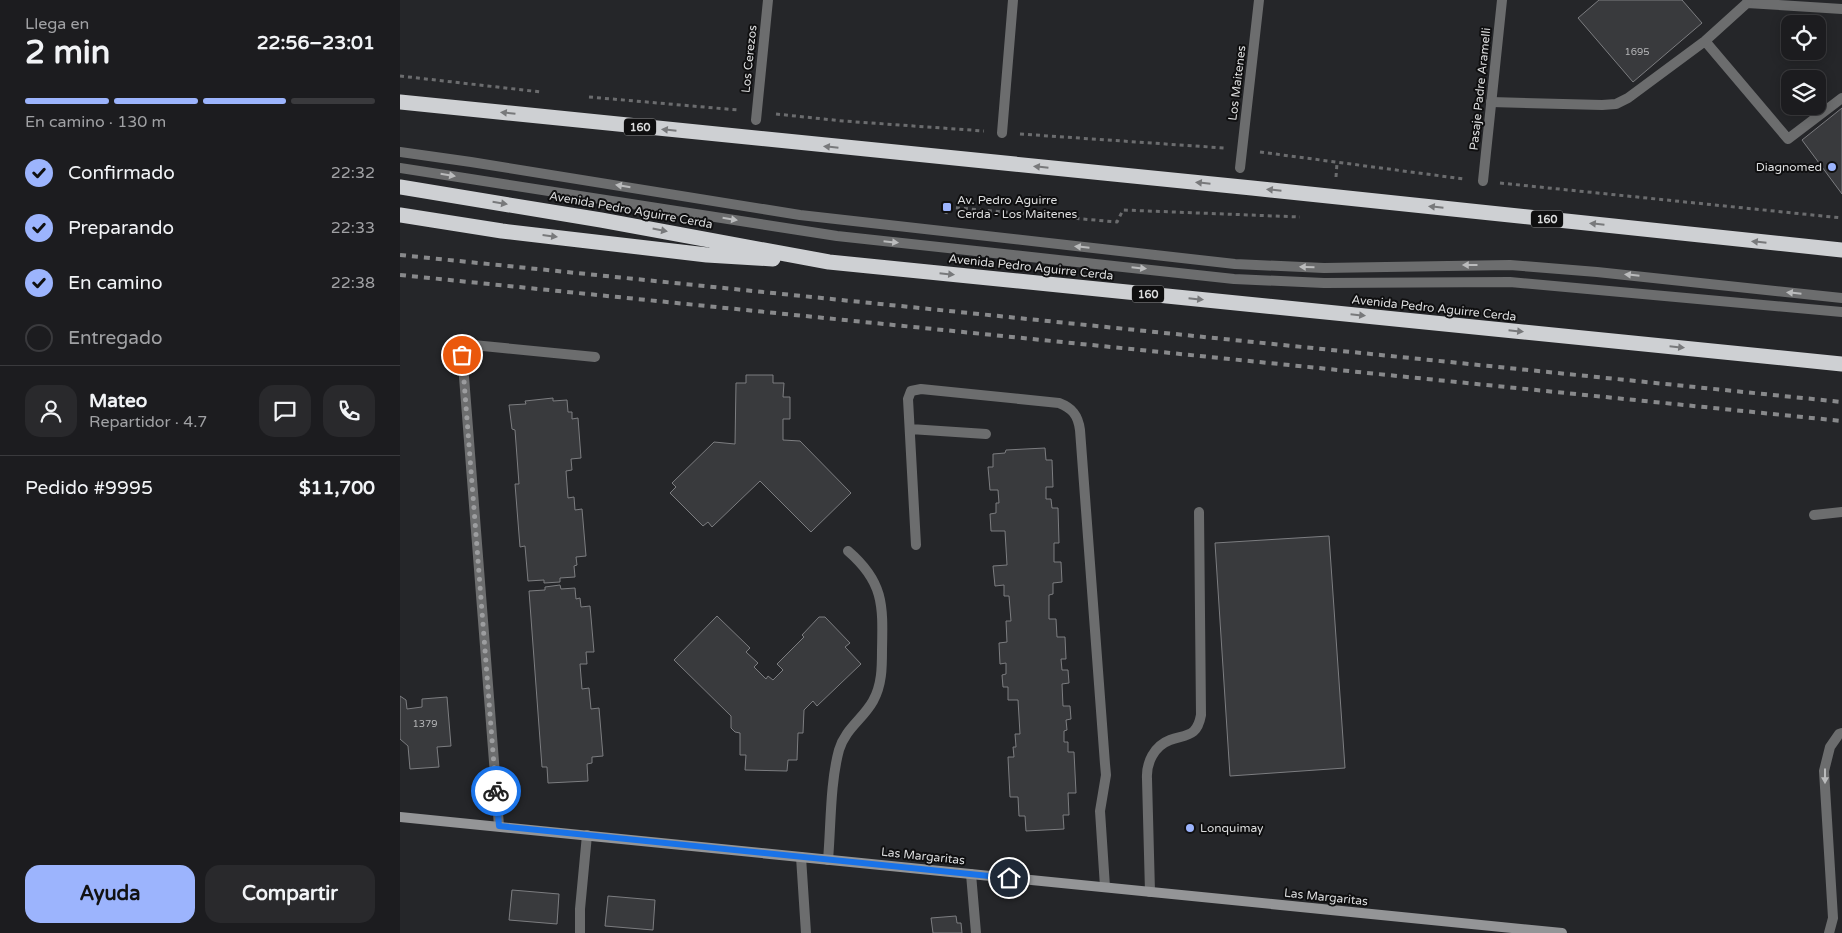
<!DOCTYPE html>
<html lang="es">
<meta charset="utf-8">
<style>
body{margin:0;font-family:"Varela Round",sans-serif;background:#29292c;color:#f1f3f6;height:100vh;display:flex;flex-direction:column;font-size:19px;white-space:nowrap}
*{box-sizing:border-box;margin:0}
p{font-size:16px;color:#a0a1a4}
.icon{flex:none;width:28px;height:28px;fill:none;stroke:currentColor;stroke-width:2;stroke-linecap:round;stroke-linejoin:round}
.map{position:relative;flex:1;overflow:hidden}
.sheet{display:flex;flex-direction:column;background:#1c1c1f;width:400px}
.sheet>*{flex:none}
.tools{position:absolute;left:1381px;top:15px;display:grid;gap:10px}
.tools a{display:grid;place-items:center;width:45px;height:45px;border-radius:10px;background:#1c1c1f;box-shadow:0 2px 12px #0003,0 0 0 1px #3a3a3d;font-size:25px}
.pin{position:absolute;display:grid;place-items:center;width:42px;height:42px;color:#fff;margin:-21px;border:2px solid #fff;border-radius:50%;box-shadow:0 1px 5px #0007}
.courier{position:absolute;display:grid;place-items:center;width:50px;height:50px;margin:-25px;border:4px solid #1a73e8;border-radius:50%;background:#fff;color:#222;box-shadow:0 1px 6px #0007}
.headline em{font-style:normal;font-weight:800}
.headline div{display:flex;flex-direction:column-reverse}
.headline{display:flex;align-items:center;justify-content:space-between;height:85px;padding:0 25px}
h1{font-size:32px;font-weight:800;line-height:38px}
.bar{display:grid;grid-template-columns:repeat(4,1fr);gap:8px 5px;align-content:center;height:60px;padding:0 25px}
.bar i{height:6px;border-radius:4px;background:#3a3a3d}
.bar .on{background:#9cb4fd}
.bar p{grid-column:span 4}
.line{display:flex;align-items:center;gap:12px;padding:0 25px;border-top:1px solid #3a3a3d}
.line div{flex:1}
.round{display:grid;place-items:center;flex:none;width:52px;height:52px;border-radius:15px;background:#29292c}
ol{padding:0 25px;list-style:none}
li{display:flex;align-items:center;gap:15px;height:55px}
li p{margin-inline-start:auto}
li .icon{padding:5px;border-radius:50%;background:#9cb4fd;color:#111;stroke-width:4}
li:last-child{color:#a0a1a4}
li i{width:28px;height:28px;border:2px solid #3a3a3d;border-radius:50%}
.primary-button{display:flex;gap:10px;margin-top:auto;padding:10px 25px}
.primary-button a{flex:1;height:58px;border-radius:15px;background:#9cb4fd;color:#111;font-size:20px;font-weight:800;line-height:58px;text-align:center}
.primary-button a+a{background:#29292c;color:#f1f3f6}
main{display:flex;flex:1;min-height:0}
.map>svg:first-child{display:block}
.building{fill:#393a3d;stroke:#7c7d80}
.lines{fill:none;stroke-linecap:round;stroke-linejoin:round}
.path{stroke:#6b6c6e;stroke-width:3;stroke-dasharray:4 4;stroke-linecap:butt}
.lane{stroke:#6c6d6e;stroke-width:10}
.street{stroke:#6c6d6e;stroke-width:10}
.secondary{stroke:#949597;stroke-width:10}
.highway{stroke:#ced0d3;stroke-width:15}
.rail{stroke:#88898b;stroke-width:4;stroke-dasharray:6 6;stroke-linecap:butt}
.oneway{fill:#78797b}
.oneway2{fill:#babbbc}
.done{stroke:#9c9d9f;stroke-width:5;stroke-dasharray:0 9}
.route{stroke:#1a73e8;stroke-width:6}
.poi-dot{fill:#9cb4fd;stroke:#0f0f10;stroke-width:2}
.labels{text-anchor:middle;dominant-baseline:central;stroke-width:4;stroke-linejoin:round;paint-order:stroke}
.number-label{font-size:10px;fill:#b3b4b6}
.shield{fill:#0f0f10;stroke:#9e9fa0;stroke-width:1}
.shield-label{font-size:11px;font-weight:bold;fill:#dcddde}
.street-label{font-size:12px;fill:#dcddde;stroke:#0f0f10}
.poi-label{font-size:12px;fill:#dcddde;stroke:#0f0f10;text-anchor:start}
</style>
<main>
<section class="sheet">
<div class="headline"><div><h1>2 min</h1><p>Llega en</p></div><em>22:56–23:01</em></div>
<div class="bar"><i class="on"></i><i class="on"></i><i class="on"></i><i></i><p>En camino · 130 m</p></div>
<ol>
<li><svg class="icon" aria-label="check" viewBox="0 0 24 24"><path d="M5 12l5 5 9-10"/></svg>Confirmado<p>22:32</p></li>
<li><svg class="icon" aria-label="check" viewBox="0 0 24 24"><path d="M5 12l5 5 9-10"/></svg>Preparando<p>22:33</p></li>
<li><svg class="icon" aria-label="check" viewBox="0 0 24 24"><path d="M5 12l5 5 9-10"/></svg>En camino<p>22:38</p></li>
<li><i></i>Entregado</li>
</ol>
<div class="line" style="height:90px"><a class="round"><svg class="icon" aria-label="person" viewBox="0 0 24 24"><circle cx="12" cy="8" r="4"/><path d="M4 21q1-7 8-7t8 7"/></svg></a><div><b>Mateo</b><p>Repartidor · 4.7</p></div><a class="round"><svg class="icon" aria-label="chat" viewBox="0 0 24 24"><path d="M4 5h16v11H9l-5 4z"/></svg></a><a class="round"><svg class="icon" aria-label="phone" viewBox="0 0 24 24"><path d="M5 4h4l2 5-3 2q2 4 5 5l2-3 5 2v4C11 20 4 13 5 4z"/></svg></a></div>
<div class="line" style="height:65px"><div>Pedido #9995</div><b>$11,700</b></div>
<div class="primary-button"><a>Ayuda</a><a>Compartir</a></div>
</section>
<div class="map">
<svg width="1442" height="933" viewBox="0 0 1442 933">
<rect width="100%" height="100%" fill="#252629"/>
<!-- building -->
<path class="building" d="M1199,0h83l20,23 -69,59 -55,-64z
M1442,108v86l-40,-54z
M346,375h27v8h11l-1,14h7v22h-7v21l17,1 51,52 -40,39 -51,-51 -48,46 -4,-5 -5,4 -33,-33 6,-6 -4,-4 42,-41 21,2 1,-61h10z
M153,398v3l14,-1 1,12h4v7l6,-1 3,40 -10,1 1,11 -6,1 2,27 6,-1 1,13 7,-1 4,47 -10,1 1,8 -3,1 1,11 -15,1v4l-16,1v-3l-16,1 -3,-35 -5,1 -5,-63h4l-4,-54 -3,-1 -3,-24 17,-1 -1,-3z
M645,448l1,12h6l1,27h-7v12h5l1,9h6l1,35h-5v19h7l1,20 -9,1v11l-4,1v24h7l1,18h8l1,22h-5l1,11h6l1,13 -7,1 1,22h7l1,13 -5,1 1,10 -3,1v11h4v10h6l2,41h-8l1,22h-6l1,14 -38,2 -1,-15h-6l-1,-19h-8l-2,-40h6l-1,-10h3l-1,-13h5l-2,-34h-10v-13h-5l-1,-12 4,-1v-11l-6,1 -1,-21 8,-1 -1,-21h5l-2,-25h-5v-11l-9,1 -2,-20 14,-1 -2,-34h-14l-1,-17 6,-1v-10h3l-1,-13h-8l-2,-23h5v-13l12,-1 1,-3z
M929,536l16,232 -115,8 -15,-233z
M160,585l1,4 14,-1 1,11 4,-1 1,9 9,-1 4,46h-8l1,12h-7l2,25 7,-1 2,21 8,-1 4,48 -11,1v6l-5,1 1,17 -40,2 -1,-16h-5l-13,-176 16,-1v-3z
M317,616l33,32 -4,4 12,11 -4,4 12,12 2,-3 5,4 10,-10 -6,-6 27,-27 -2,-2 17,-18h6l25,26 -5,4 16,17 -44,42 -4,-5 -9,9 -1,23h-5l-1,27h-9l-1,11 -42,-1 1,-15h-6v-22l-5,-1 -4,-4v-12l-57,-56z
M0,696l6,4 1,9 15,-2v-8l25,-2 4,49 -14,1 2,20 -29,2 -2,-23 -8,-7z
M112,890l47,4 -2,30 -48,-4z
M208,896l47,4 -2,30 -48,-4z
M556,916l1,7h4l1,10h-29l-2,-15z"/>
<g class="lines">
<!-- path -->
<path class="path" d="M0,76l141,16
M189,97l149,13
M376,114l67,7 141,10
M620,134l204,14
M860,152l204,27
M936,177l1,-14
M1100,183l342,35
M546,214l1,-7 170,15 6,-12 177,7"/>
<!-- lane -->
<path class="lane" d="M1305,41l83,98 54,-41
M1091,102l111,3 14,-1 12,-6 77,-57 42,-38 95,6
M0,152l71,10 329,53 435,49 89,4 186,-3 87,7 245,26
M0,168l437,68 397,43 90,4 186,-1 332,30
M510,429l76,5
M1414,515l28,-3
M516,545l-8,-146 3,-8 10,-2 138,14c13,5 19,12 21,27l25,334 1,11 -6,36 5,76
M99,826l-37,-475 2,-4 9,-2 122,12
M428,860c3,-34 2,-77 11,-110 6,-21 24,-31 34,-49 9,-16 9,-34 9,-51 1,-45 2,-68 -34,-99
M750,892l-3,-113c-1,-16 7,-33 23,-39 17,-6 27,-3 31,-25l-2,-203
M1429,933l4,-15 -9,-147 6,-24 9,-13 3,-1"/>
<!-- street -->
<path class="street" d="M1347,3l1,-3
M356,120l12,-120
M602,133l11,-133
M840,168l19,-168
M1083,181l19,-181
M401,857l5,76
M571,874l5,59
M180,933v-24l7,-74"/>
<!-- secondary -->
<path class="secondary" d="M0,817l1162,116"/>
<!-- highway -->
<path class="highway" d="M0,102l852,86 590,62
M0,187l201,33 228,42 1013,102
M0,215l102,16 205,24 66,4"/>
<!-- rail -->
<path class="rail" d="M0,255l1442,147
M0,275l1442,146"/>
</g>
<!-- one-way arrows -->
<defs><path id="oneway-solid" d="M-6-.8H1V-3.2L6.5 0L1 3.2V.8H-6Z" transform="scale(1.25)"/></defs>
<g class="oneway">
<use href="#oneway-solid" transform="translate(108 113) rotate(-174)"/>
<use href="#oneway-solid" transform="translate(269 130) rotate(-174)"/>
<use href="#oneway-solid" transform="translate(431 147) rotate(-174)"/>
<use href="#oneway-solid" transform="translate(641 167) rotate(-174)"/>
<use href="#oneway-solid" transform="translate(803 183) rotate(-174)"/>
<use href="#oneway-solid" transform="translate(874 190) rotate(-174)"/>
<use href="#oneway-solid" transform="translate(100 203) rotate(9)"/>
<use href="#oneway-solid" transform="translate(1036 207) rotate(-174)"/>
<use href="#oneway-solid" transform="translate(1197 224) rotate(-174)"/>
<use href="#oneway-solid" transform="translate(260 230) rotate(11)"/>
<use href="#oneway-solid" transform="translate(150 236) rotate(7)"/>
<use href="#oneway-solid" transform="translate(1359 242) rotate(-174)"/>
<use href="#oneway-solid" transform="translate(547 274) rotate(6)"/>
<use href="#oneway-solid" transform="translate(796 299) rotate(6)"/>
<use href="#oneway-solid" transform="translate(958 315) rotate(6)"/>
<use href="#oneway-solid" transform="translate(1116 331) rotate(6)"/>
<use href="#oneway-solid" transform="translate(1277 347) rotate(6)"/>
</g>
<g class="oneway2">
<use href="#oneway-solid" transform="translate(48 175) rotate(9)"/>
<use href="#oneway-solid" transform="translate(223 186) rotate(-171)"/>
<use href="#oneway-solid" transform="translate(330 219) rotate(9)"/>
<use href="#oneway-solid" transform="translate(491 242) rotate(6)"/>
<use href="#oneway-solid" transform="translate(682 247) rotate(-174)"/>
<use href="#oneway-solid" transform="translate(1070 265) rotate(180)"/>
<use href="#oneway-solid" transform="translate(907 267) rotate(-179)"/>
<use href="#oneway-solid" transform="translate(739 268) rotate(6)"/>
<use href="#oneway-solid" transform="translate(1232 275) rotate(-174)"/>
<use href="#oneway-solid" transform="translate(1394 293) rotate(-174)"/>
<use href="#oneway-solid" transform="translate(1425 776) rotate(90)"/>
</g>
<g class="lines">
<!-- done -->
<path class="done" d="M62,355l34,436"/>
<!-- route -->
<path class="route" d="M96,791l3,35 510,52"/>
</g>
<!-- markers -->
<g class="poi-dot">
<circle cx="1432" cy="167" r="5"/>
<rect x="542" y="202" width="10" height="10" rx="2.5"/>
<circle cx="790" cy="828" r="5"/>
</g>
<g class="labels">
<!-- number labels -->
<g class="number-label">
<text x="1237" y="52">1695</text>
<text x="25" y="724">1379</text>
</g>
<!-- shield labels -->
<g class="shield">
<rect x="224" y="118.5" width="32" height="17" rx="4"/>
<rect x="1131" y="210.5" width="32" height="17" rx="4"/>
<rect x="732" y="285.5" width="32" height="17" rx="4"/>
</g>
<g class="shield-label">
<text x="240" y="127">160</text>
<text x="1147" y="219">160</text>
<text x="748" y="294">160</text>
</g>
<!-- street labels -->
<g class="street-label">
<text transform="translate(349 59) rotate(-84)">Los Cerezos</text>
<text transform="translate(837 83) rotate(-83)">Los Maitenes</text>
<text transform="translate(1080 89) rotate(-84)">Pasaje Padre Aramelli</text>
<text transform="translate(231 210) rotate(10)">Avenida Pedro Aguirre Cerda</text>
<text transform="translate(631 267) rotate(6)">Avenida Pedro Aguirre Cerda</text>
<text transform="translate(1034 308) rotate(6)">Avenida Pedro Aguirre Cerda</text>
<text transform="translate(523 856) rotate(6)">Las Margaritas</text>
<text transform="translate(926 897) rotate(6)">Las Margaritas</text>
</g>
<!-- poi labels -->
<g class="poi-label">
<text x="1422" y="167" text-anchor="end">Diagnomed</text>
<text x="557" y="200">Av. Pedro Aguirre<tspan x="557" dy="14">Cerda - Los Maitenes</tspan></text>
<text x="800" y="828">Lonquimay</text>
</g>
</g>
</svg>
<div class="tools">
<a><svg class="icon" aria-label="locate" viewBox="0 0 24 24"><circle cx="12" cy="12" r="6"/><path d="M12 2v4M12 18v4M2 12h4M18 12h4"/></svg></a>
<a><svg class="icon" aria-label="layers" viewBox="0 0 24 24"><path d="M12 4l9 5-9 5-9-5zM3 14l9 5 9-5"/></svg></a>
</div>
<div class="pin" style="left:62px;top:355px;background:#ea580c"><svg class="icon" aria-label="bag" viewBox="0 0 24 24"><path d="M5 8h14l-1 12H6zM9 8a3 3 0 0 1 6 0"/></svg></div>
<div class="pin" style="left:609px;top:878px;background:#1f2937"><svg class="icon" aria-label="home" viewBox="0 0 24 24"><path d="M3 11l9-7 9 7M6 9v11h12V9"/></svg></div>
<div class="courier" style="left:96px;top:791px"><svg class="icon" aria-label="bike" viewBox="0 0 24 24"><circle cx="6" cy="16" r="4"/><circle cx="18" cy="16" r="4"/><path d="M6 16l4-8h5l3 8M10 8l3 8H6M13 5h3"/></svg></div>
</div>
</main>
